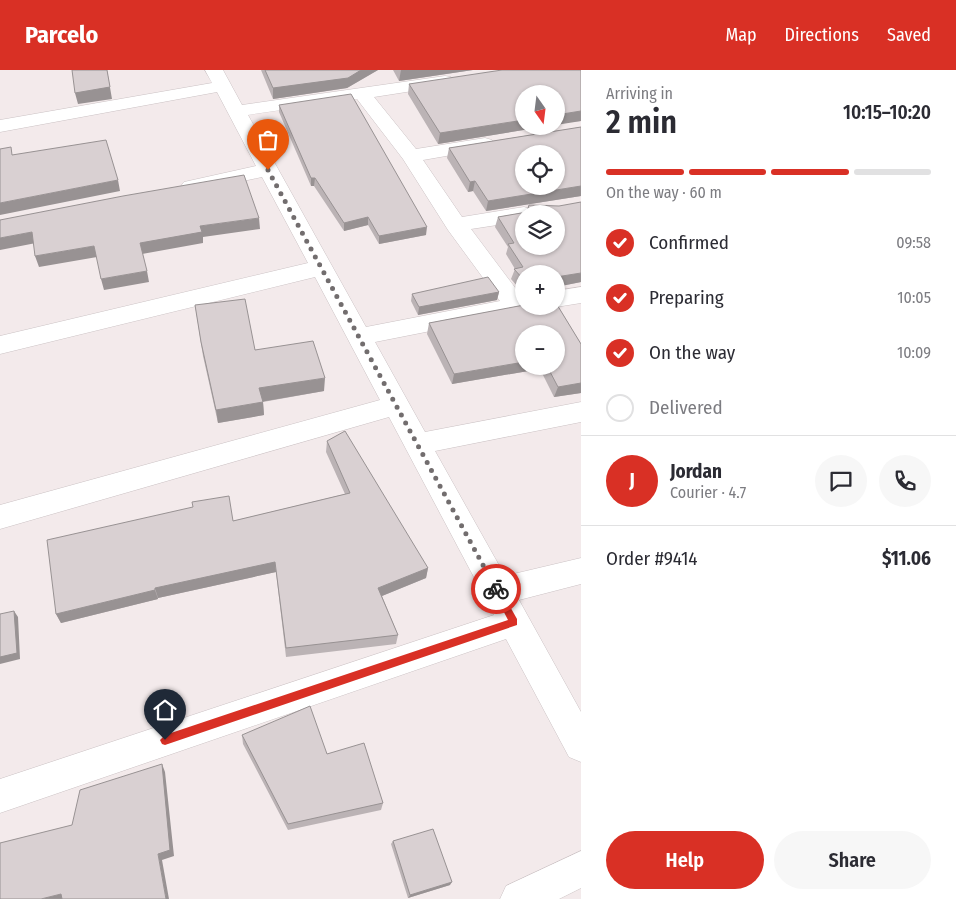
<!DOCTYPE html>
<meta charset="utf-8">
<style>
body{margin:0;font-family:"Fira Sans Condensed",sans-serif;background:#f7f7f7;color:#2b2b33;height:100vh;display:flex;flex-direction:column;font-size:19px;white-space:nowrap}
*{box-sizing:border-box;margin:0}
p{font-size:16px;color:#7c7c81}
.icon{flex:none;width:28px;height:28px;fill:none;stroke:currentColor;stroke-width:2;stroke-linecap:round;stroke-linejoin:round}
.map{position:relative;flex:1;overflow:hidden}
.panel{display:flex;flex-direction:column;background:#fff;width:375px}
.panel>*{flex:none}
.needle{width:32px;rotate:166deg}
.buttons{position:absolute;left:515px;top:15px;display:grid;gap:10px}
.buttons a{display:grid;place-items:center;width:50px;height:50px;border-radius:50%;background:#fff;box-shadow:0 1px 4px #0004;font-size:25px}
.pin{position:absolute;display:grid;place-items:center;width:42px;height:42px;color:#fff;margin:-51px -21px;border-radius:50% 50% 50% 0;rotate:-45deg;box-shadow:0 0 5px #0007}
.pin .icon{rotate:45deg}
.courier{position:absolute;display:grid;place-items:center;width:50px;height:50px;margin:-25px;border:4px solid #d93025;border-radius:50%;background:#fff;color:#222;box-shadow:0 1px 6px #0007}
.headline em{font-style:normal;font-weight:600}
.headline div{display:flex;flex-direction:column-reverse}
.headline{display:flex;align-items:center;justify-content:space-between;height:85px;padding:0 25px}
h1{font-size:32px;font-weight:600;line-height:38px}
.bar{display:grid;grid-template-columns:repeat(4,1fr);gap:8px 5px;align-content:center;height:60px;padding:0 25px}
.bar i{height:6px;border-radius:4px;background:#e1e1e2}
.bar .active{background:#d93025}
.bar p{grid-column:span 4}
.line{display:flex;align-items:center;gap:12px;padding:0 25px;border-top:1px solid #e1e1e2}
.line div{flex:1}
.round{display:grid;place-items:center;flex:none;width:52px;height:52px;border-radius:26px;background:#f7f7f7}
ol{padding:0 25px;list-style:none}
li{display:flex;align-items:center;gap:15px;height:55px}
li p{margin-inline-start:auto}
li .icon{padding:5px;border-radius:50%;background:#d93025;color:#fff;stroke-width:4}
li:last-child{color:#7c7c81}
li i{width:28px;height:28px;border:2px solid #e1e1e2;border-radius:50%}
.cta{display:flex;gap:10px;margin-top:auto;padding:10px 25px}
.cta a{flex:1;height:58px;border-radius:30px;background:#d93025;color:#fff;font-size:20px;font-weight:600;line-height:58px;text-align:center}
.cta a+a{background:#f7f7f7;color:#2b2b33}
header{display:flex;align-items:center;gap:30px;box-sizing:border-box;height:70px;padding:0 25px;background:#d93025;color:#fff}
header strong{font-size:24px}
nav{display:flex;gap:28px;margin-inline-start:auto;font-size:18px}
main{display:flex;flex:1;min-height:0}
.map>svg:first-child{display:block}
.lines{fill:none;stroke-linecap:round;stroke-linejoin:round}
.street-casing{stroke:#cbc2c4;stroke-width:1}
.street{fill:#fff;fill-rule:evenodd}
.wall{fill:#bbb3b5;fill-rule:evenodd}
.shaded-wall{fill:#989293}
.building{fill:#d9d0d2;stroke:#989293;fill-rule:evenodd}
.route{fill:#d93025}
.done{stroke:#726d6e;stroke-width:5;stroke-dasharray:0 9}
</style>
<header>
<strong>Parcelo</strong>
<nav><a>Map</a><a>Directions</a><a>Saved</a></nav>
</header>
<main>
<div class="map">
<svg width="581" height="829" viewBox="0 0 581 829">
<rect width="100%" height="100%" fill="#f3eaeb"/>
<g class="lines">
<!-- street casing -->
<g class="street-casing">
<path id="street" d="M205,0h18l19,35 203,-29 6,1 3,4 -3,4 -77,12 42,52 69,-11 7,2 3,4 -3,4 -69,12 39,57 62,-10 7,2 3,5h-10v7l-53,8 51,68h2v9h11l-3,5 -157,31 50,90 156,-30v20l-146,29 70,125 76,-18v26l-62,16 62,112v50l-12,-5 -63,-118 -506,174v-34l494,-164 -105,-198 -389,112v-24l380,-105 -65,-123 -315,77v-18l308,-73 -46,-86 -71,15 -7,-2 -3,-4 3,-4 72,-16 -39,-74 -217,40v-12l212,-37zM357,29l46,60 45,71 52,71 -134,26 -118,-212z
M581,217v16l-25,4 -2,-1h2v-15z
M581,781v37l-22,11h-59l6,-13z"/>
</g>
<!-- street -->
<use href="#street" class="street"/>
</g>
<!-- wall -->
<path class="wall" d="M261,0h117l-31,18 -74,11z
M393,0h80l-74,11z
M581,0v51l-57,5h24l-110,18 -30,-50 1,-10z
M279,35l147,130 -47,9 -11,-19 -24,6 -30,-45h-3l-32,-74z
M581,57v69l-95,15 -13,-20 -5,1 -21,-34 2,-10z
M559,136l22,76 -25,5v-13h-32v20l-13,-15 4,-10 -9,-15 2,-7 -13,-20 3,-10z
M499,222l-2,8 -79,15 -7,-14 1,-7z
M556,233l25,41v49l-27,4 -14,-28 -88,15 -25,-50 2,-11 95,-18v1h32zM524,264h32v32h-32z
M195,235l60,45 69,41 -61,11 1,13 -46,8 -15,-67z
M327,371l101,127 -2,10 -44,18 16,39 -2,9 -110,13 -10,-85 -118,26v1l-97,24 -5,-9 177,-93 112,-27 -19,-42z
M242,665l85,19 56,49 -2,7 -93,20 -45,-86z
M393,771l57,44 -42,13 -17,-54z"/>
<!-- shaded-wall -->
<path class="shaded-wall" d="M107,0l5,29 -34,5 -3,-11z
M361,0h17l-31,18 -74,11v-11z
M401,0h72l-74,11z
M581,41v10l-25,4v-10z
M524,50v6h24l-110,18 2,-11z
M311,108h4l-1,8h-3z
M118,110l2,11 -120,24v-12z
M475,111l-2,10 -5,1 2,-10z
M581,116v10l-95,15 2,-10z
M368,147v8l-24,6v-8z
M259,148l1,11 -57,8v6l-61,11 -2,-11 60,-17z
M427,157l-1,8 -47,9v-8z
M32,162l4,11 -36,7v-12z
M94,176l3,11 -58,10 -4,-11z
M147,201l2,11 -45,8 -3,-11z
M581,203v9l-25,5v-10z
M499,222l-2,8 -79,15 1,-8z
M524,292v4h17l-1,3 -88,15 2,-10z
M325,308l-1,13 -64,11 -1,-14z
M581,313v10l-27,4 4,-10z
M263,332l1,13 -46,8 -2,-13z
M275,492l1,10 -118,26 -3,-10z
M428,498l-2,10 -49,20 1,-10z
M155,520l3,9 -97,24 -5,-9z
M14,541l4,6 2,42 -20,5v-7z
M162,694l3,8 9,84 -12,4 7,39h-3l-8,-45z
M452,812l-2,3 -42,13 2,-3z
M61,824l5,5h-25z"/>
<!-- building -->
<path class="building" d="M72,0h35l3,17 -35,6z
M265,0h96l-13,8 -75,10z
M502,0h79v41l-25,4v-21h-32v26l-84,13 -31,-49z
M351,24l76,133 -48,9 -11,-19 -24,6 -29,-45h-4l-32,-73z
M581,57v59l-93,15 -13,-20 -5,1 -21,-34zM524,84h32v32h-32z
M106,70l12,40 -118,23v-54l11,-2 1,8z
M244,105l15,43 -59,8 2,6 -62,11 7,28 -46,8 -7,-33 -59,10 -3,-24 -32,6v-18l123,-24z
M581,132v71l-25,4v-3h-32v6l-10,-11 9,-2 -15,-23 6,-1 -16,-26 29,-5 2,-7 30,1zM524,144h32v32h-32z
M488,207l11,15 -80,15 -7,-13z
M245,229l10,51 58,-9 12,37 -66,10 4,14 -47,8 -15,-68 -6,-37z
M556,233l25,41v39l-23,4 -11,-21h9v-32h-32v28l-70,12 -25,-51 95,-18v1h32z
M345,361l83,137 -50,20 20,47 -112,13 -11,-86 -120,26v2l-99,24 -9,-74 146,-33 -1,-5 37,-6 4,25 117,-28 -23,-52z
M14,541l3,42 -17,4v-43z
M310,636l17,48 37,-11 19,60 -95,21 -46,-89z
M162,694l8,86 -12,4 8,45h-104l-1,-5 -20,5h-41v-56l72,-18 8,-35z
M433,759l19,53 -42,13 -17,-54z"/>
<!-- route -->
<path class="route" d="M496,515l3,2 18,32v6l-352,120 -3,-1 -2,-4 5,-5 343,-115 -16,-31z"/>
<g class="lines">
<!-- done -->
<path class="done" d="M268,100l228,419"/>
</g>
</svg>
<div class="buttons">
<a><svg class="needle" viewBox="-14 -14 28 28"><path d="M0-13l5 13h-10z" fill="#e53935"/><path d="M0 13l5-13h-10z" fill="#7c7c81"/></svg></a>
<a><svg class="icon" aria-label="locate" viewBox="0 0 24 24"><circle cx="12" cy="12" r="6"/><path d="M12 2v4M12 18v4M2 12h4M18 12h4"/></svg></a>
<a><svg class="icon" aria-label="layers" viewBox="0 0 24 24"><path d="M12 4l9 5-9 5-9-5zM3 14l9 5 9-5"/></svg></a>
<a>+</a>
<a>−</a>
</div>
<div class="pin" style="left:268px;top:100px;background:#ea580c"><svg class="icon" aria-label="bag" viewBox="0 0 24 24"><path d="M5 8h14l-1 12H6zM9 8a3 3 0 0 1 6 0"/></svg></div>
<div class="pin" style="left:165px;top:670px;background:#1f2937"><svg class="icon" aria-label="home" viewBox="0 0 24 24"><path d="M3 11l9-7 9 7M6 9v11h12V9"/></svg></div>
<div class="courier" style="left:496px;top:519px"><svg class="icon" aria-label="bike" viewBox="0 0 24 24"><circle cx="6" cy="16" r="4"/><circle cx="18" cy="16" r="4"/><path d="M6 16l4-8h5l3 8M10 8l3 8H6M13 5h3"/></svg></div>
</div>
<section class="panel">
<div class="headline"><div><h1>2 min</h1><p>Arriving in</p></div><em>10:15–10:20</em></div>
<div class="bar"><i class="active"></i><i class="active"></i><i class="active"></i><i></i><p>On the way · 60 m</p></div>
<ol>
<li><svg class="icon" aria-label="check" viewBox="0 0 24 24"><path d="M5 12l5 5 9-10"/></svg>Confirmed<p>09:58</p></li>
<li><svg class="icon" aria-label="check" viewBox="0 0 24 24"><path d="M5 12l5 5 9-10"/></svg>Preparing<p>10:05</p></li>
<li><svg class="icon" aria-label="check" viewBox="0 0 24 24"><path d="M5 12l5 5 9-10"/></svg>On the way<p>10:09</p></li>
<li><i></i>Delivered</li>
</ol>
<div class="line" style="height:90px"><b class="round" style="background:#d93025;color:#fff">J</b><div><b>Jordan</b><p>Courier · 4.7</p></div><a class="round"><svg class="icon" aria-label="chat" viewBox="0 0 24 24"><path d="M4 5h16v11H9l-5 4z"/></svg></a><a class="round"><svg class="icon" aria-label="phone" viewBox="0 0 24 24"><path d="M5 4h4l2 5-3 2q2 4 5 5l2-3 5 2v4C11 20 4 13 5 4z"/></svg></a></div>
<div class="line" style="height:65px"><div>Order #9414</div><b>$11.06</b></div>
<div class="cta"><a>Help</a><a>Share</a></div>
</section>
</main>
